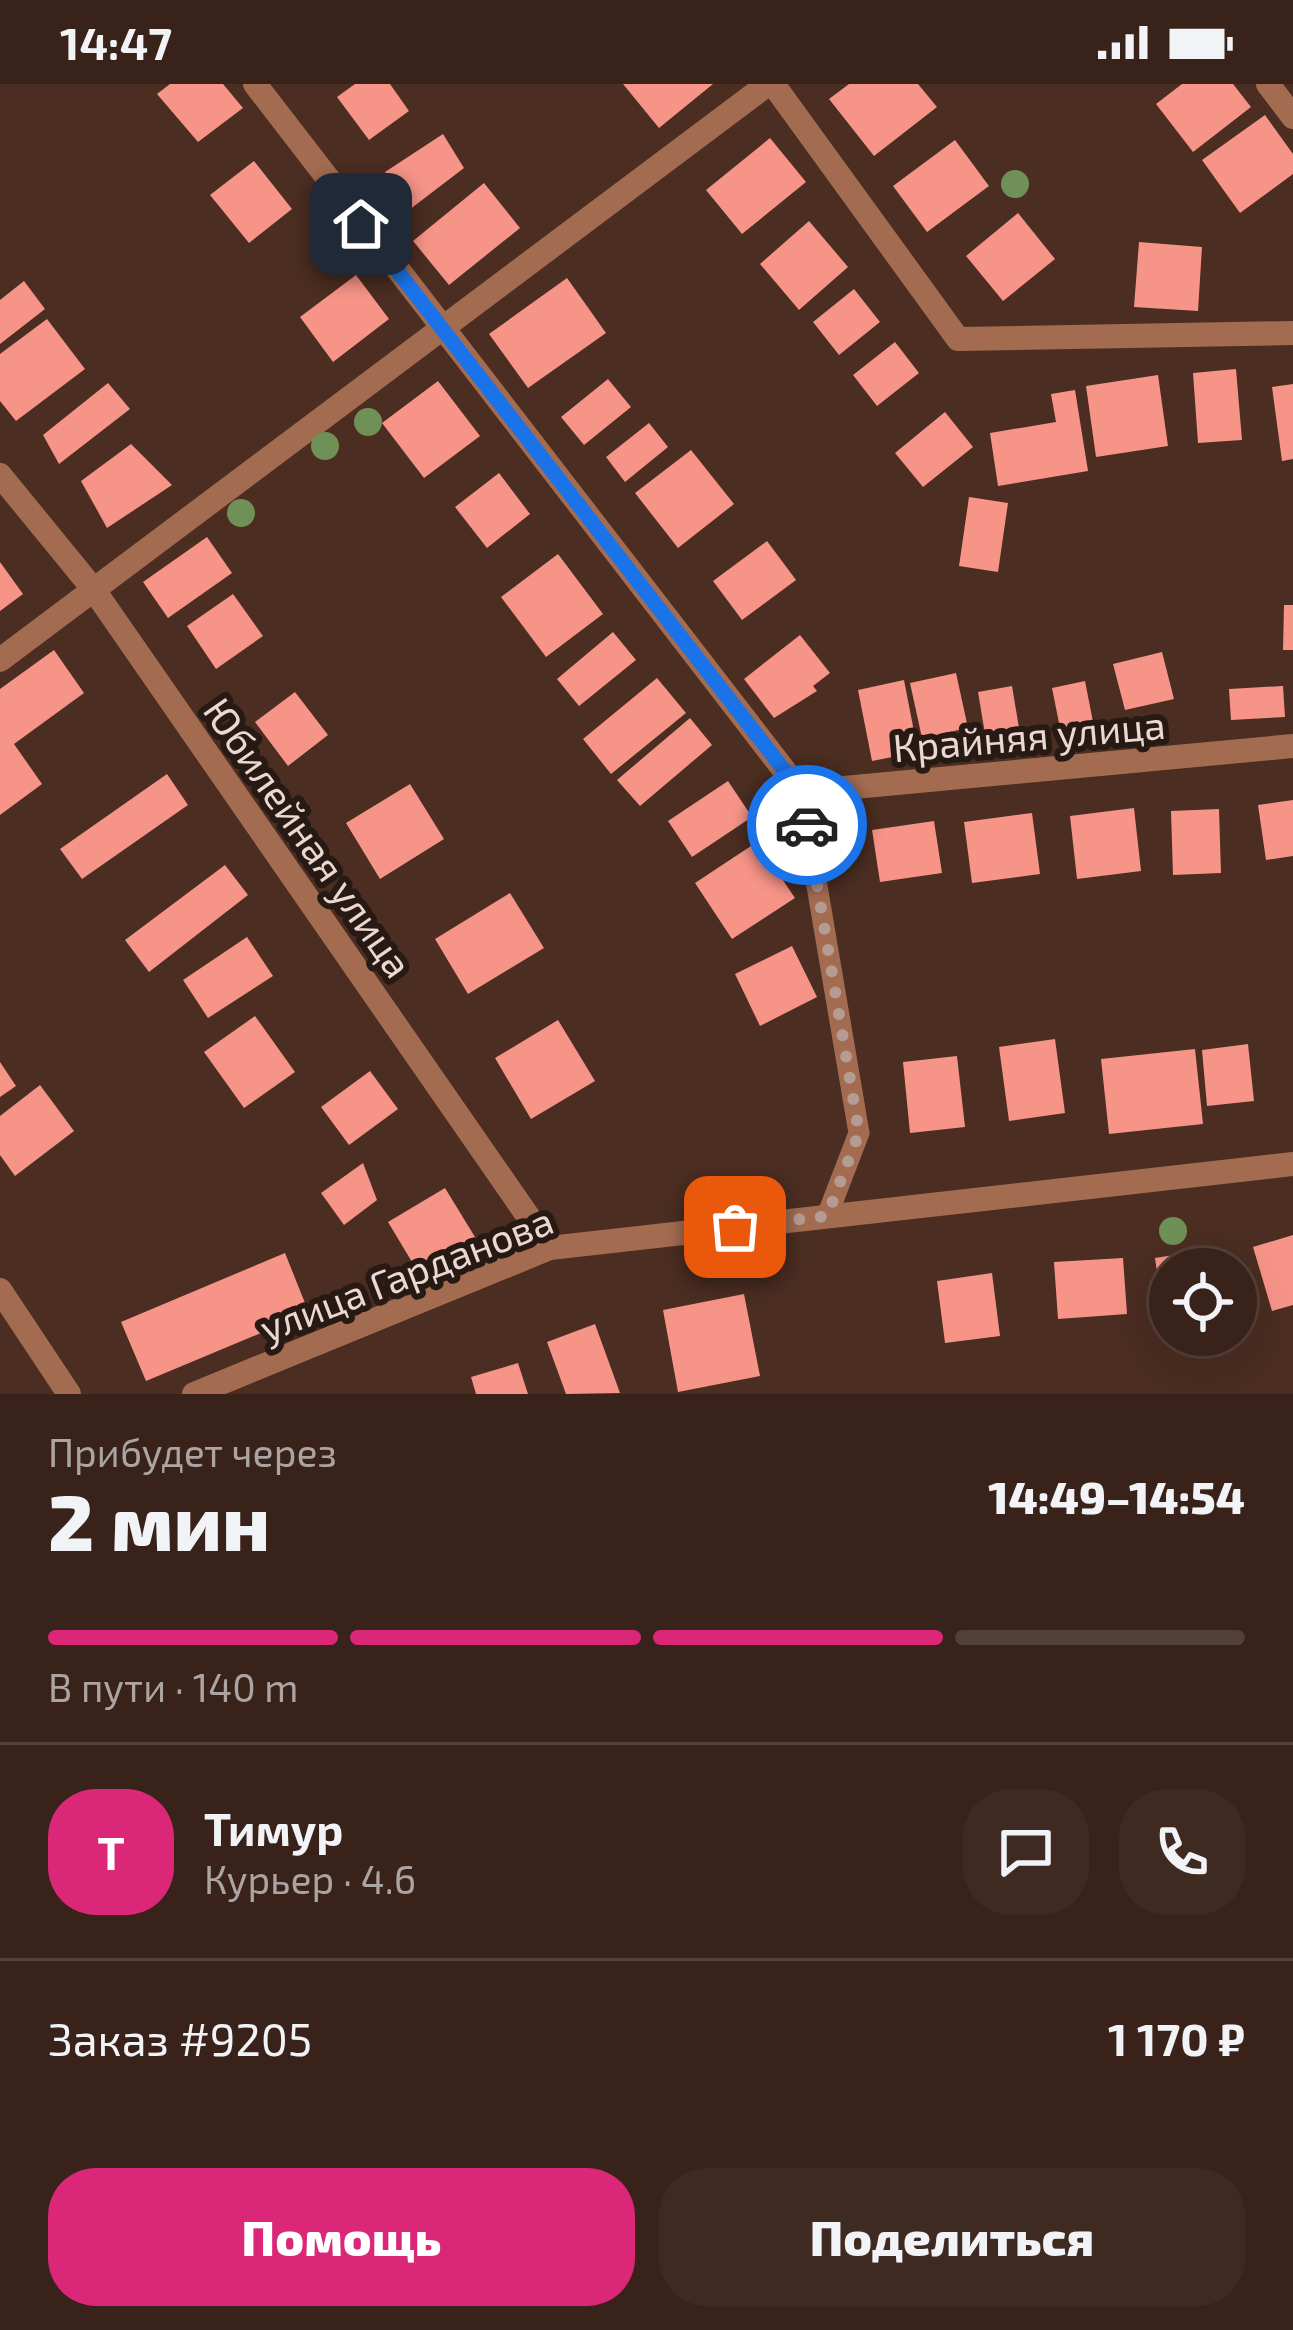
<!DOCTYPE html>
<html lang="ru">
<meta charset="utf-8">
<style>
body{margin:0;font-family:"Exo 2",sans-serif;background:#3f2a22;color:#f1f3f6;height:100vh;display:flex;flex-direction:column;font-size:45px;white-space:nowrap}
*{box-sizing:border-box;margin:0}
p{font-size:39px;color:#aba4a2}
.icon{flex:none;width:66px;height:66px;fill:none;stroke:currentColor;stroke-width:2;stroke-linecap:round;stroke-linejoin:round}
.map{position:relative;height:1310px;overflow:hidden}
.sheet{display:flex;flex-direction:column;background:#382219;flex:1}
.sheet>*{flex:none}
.fabs{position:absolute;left:1149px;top:1164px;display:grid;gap:24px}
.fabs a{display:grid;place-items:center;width:108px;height:108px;border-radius:50%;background:#382219;box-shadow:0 12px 48px #0002,0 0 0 3px #523f38;font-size:60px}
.pin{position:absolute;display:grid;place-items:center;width:102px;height:102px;color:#fff;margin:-51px;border-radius:24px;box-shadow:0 6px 18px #0006}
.courier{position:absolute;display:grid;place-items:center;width:120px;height:120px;margin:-60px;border:9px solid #1a73e8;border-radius:50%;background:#fff;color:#222;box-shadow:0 3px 15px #0007}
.headline em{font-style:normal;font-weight:800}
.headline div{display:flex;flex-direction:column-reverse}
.headline{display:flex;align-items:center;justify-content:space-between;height:204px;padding:0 48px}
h1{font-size:78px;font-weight:800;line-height:90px}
.bar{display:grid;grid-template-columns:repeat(4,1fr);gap:18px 12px;align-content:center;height:144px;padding:0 48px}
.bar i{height:15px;border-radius:9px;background:#523f38}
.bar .active{background:#db2777}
.bar p{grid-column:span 4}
.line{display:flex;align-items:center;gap:30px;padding:0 48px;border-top:3px solid #523f38}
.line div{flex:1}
.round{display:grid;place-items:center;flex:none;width:126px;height:126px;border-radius:48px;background:#3f2a22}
.button{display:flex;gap:24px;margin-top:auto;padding:24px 48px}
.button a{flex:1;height:138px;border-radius:48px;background:#db2777;color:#fff;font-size:48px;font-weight:800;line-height:138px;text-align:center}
.button a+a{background:#3f2a22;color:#f1f3f6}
.status{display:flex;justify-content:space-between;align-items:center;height:84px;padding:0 60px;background:#382219;direction:ltr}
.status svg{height:33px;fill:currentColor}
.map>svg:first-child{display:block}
.building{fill:#f79488}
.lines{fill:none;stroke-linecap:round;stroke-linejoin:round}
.lane{stroke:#a36c51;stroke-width:21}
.street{stroke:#a36c51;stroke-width:24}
.tree{fill:#6f9057}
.done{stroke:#b49c93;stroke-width:12;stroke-dasharray:0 21.6}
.route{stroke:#1a73e8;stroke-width:15}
.labels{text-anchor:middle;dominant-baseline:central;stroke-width:12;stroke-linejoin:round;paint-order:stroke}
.street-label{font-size:39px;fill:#ecd8d1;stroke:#271914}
</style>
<div class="status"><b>14:47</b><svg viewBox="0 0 49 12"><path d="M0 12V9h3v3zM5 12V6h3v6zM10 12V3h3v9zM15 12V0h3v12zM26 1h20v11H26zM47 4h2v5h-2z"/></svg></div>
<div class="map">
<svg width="1293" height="1310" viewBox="0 0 1293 1310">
<rect width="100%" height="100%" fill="#4b2d21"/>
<!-- building -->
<path class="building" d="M170,0h53l20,24 -45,34 -41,-48z
M355,0h35l19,27 -40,29 -32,-43z
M623,0h90l-54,44z
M849,0h69l19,23 -63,49 -45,-57z
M1182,0h51l18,23 -58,45 -37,-48z
M1265,31l28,39v20l-53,39 -38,-53z
M443,50l21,34 -55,42 -24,-38z
M770,54l36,44 -64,52 -36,-44z
M955,56l34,46 -62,46 -34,-46z
M254,77l38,48 -43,34 -39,-48z
M484,99l36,45 -71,57 -36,-44z
M1018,129l37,46 -52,42 -37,-45z
M809,137l39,46 -49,43 -39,-46z
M1139,158l63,5 -4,64 -64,-4z
M356,191l33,44 -56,43 -33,-45z
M567,194l39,55 -78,55 -39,-54z
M24,197l21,28 -45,35v-44z
M854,205l26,33 -41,33 -26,-33z
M47,235l38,50 -69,52 -16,-20v-47z
M895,258l24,31 -42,33 -24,-31z
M1236,285l6,71 -44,3 -5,-70z
M1158,291l10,71 -72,11 -10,-71z
M608,295l23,28 -47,38 -23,-28z
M438,297l42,55 -56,42 -42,-55z
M108,299l22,26 -71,55 -16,-29z
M1293,300v75l-11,2 -10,-74z
M1075,306l13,81 -90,15 -8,-53 66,-11 -5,-28z
M945,328l28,35 -50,40 -28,-34z
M649,339l19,24 -43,35 -19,-25z
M131,360l41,41 -65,43 -26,-47z
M691,366l43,54 -56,44 -43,-55z
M499,389l31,41 -43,34 -32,-41z
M969,413l39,6 -10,69 -39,-6z
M207,453l25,36 -64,45 -25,-36z
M767,457l29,39 -54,40 -29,-39z
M558,470l45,60 -57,43 -45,-60z
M0,478l23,32 -23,17z
M233,510l30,42 -47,33 -29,-43z
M1284,521h9v45h-10z
M613,548l23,28 -57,46 -22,-27z
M800,551l30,38 -17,13 4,5 -43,27 -30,-39z
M54,566l30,43 -70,51 28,40 -42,31v-126z
M1162,568l12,47 -49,11 -12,-46z
M956,589l12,55 -46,10 -12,-55z
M657,594l29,35 -75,61 -28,-35z
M904,596l14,72 -46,9 -14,-71z
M1085,597l9,46 -33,6 -9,-45z
M1012,602l8,48 -34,6 -8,-48z
M1283,602l2,31 -54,3 -2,-31z
M295,608l33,43 -40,31 -33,-44z
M690,634l22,27 -72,61 -23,-26z
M167,690l21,31 -106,74 -22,-30z
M728,697l24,36 -60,40 -24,-36z
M410,700l34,55 -64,40 -34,-56z
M1293,716v56l-27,4 -8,-55z
M1134,724l7,63 -64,8 -7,-63z
M1219,725l2,64 -48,2 -2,-64z
M1032,729l8,61 -68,9 -8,-61z
M934,737l8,52 -62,9 -8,-52z
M757,758l38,56 -63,41 -37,-56z
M225,781l23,30 -99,77 -24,-32z
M510,809l34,55 -76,46 -33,-55z
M247,853l26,39 -65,42 -25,-38z
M792,862l25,51 -57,29 -25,-52z
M255,932l40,56 -51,36 -40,-56z
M558,936l37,61 -64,38 -36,-61z
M1055,955l10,74 -56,8 -10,-74z
M1248,960l6,57 -47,5 -5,-56z
M1195,965l8,75 -94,10 -8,-75z
M957,972l8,71 -55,6 -7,-71z
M0,978l16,24 -16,11z
M370,987l28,38 -49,36 -28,-38z
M40,1001l34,46 -59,45 -15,-21v-39z
M363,1079l14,37 -33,25 -23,-32z
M445,1104l30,49 -57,35 -30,-50z
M1293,1151v70l-21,6 -19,-64z
M1219,1164l3,21h-52v45l-7,1 -8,-57z
M285,1169l24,60 -163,68 -25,-59z
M1123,1174l4,56 -69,5 -4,-57z
M992,1189l8,63 -55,7 -8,-62z
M744,1210l16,82 -82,16 -15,-82z
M595,1240l25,69 -54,1 -19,-52z
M518,1279l10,31h-52l-5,-17z"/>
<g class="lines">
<!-- lane -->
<path class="lane" d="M801,708l58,341 -32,83"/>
<!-- street -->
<path class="street" d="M255,0l546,708 492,-46
M773,0l185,255 335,-6
M1268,0l25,33
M0,391l94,115 456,658
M0,576l768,-576
M0,1206l69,104
M194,1310l356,-146 743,-84"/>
</g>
<!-- trees -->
<g class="tree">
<circle cx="1015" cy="100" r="14"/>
<circle cx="368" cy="338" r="14"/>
<circle cx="325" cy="362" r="14"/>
<circle cx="241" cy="429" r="14"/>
<circle cx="1173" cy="1147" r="14"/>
</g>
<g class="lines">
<!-- done -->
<path class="done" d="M735,1143l92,-11 32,-83 -52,-308"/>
<!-- route -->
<path class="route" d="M361,140l440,568 6,33"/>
</g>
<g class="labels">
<!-- street labels -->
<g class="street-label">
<text transform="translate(1029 651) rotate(-5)">Крайняя улица</text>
<text transform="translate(309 753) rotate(55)">Юбилейная улица</text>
<text transform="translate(406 1189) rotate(-21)">улица Гарданова</text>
</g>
</g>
</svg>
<div class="fabs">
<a><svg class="icon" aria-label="locate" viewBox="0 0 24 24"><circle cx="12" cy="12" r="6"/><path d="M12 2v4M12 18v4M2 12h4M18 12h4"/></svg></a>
</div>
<div class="pin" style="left:735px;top:1143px;background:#ea580c"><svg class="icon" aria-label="bag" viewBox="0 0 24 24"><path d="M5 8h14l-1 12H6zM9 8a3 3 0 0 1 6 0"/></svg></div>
<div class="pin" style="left:361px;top:140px;background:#1f2937"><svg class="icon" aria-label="home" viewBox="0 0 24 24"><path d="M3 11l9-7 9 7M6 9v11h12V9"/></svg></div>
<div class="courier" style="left:807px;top:741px"><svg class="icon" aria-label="car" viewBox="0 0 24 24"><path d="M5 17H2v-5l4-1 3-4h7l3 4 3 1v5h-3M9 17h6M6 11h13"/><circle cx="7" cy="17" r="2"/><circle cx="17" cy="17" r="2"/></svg></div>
</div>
<section class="sheet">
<div class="headline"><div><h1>2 мин</h1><p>Прибудет через</p></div><em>14:49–14:54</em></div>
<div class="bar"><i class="active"></i><i class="active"></i><i class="active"></i><i></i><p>В пути · 140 m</p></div>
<div class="line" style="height:216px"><b class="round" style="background:#db2777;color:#fff">Т</b><div><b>Тимур</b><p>Курьер · 4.6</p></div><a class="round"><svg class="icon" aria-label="chat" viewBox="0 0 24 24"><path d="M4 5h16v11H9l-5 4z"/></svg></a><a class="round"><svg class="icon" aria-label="phone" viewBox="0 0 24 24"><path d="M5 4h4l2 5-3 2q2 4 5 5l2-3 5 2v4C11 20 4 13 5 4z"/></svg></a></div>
<div class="line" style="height:156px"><div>Заказ #9205</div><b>1 170 ₽</b></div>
<div class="button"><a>Помощь</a><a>Поделиться</a></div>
</section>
